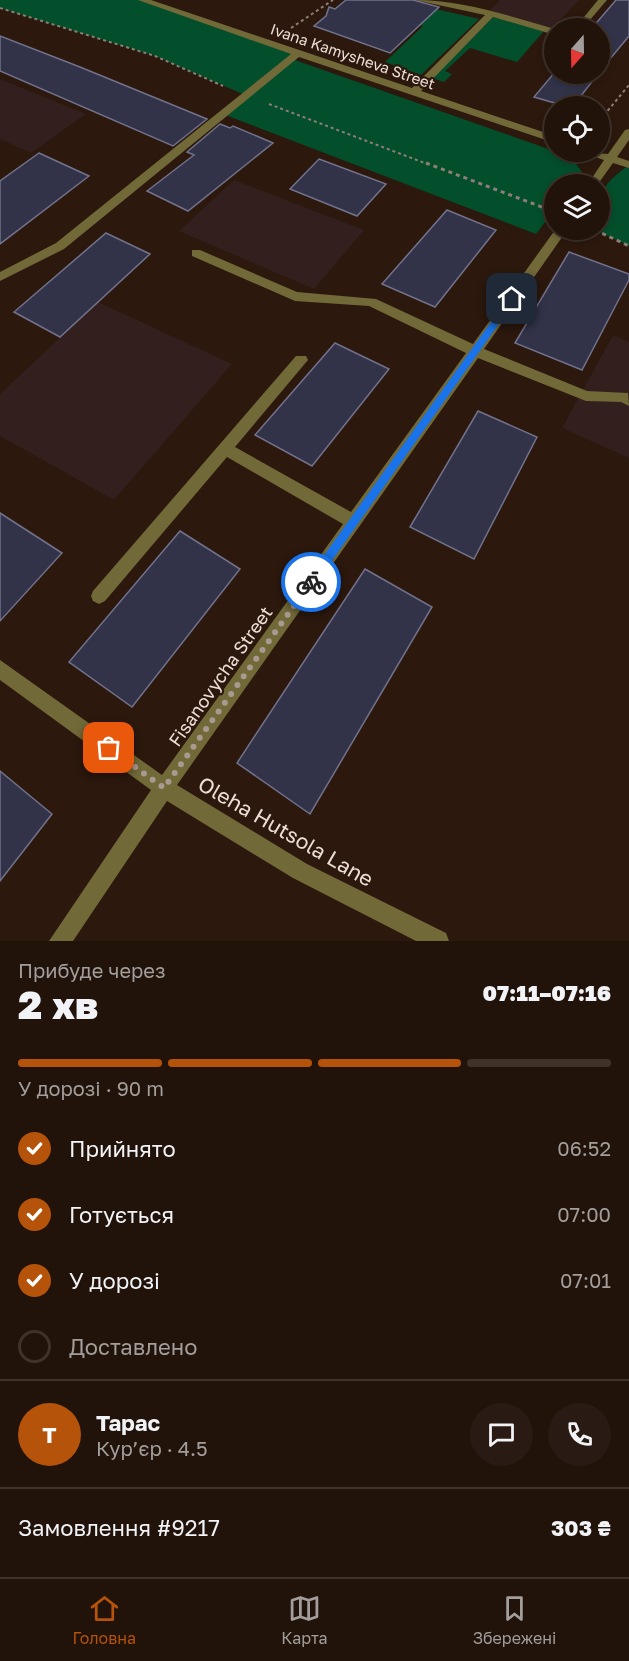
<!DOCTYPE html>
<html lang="uk">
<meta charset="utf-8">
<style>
body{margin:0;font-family:"Golos Text",sans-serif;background:#291b13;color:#f1f3f6;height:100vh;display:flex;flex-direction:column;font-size:22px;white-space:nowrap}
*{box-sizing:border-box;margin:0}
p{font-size:20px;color:#a29e9c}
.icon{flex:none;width:33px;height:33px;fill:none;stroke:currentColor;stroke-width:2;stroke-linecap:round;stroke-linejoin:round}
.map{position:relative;height:941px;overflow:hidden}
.side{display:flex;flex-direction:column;background:#21120a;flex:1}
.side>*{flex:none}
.needle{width:39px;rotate:200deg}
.tools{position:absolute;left:544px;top:18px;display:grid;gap:12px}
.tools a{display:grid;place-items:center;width:66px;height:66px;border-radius:50%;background:#21120a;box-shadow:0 3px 9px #0003,0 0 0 2px #3e322b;font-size:30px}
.pin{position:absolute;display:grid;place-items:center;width:51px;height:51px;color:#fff;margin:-26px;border-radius:12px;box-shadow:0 3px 9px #0006}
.courier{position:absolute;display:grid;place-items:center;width:60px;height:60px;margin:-30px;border:4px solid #1a73e8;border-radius:50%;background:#fff;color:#222;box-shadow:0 2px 8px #0007}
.head em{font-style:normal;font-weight:800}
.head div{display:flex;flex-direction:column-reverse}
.head{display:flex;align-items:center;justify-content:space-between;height:102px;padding:0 18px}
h1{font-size:39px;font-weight:800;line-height:45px}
.bar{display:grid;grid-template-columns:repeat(4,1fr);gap:9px 6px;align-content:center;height:72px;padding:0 18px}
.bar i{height:8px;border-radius:4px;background:#3e322b}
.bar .selected{background:#b45309}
.bar p{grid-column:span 4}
.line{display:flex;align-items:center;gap:15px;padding:0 18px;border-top:2px solid #3e322b}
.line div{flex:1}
.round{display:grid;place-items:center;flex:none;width:63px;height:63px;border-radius:32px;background:#291b13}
ol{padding:0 18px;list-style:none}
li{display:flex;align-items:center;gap:18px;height:66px}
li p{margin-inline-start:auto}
li .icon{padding:6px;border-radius:50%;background:#b45309;color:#fff;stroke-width:4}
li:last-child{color:#a29e9c}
li i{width:33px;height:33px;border:3px solid #3e322b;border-radius:50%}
.tabs{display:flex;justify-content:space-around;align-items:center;height:84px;border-top:2px solid #3e322b;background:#21120a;font-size:16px;color:#a29e9c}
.tabs a{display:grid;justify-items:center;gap:3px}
.tabs .selected{color:#b45309}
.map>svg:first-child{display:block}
.industrial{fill:#321f1e}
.green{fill:#034e2b}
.building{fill:#323349;stroke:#71728b;stroke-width:1.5}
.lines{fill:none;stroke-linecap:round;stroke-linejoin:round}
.path-far1{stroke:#8f7e75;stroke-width:2;stroke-dasharray:3 3;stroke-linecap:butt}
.path{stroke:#8f7e75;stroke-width:3;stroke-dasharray:4 4;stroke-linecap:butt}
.minor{fill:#716938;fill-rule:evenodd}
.route{fill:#1a73e8}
.done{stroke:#a99990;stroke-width:6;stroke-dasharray:0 10.8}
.labels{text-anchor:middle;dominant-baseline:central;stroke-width:4.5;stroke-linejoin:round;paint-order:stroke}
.far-street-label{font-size:15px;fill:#ecded6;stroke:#2c180d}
.street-label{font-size:18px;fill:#ecded6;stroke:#2c180d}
.near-street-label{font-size:21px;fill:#ecded6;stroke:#2c180d}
</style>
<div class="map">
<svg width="629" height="941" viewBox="0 0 629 941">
<rect width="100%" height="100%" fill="#2c180d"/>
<!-- industrial -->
<path class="industrial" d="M500,0h79l-26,28 -64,-17z
M0,79l86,35 -55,39 -31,-14z
M234,180l130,50 -50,59 -135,-58z
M98,302l134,62 -118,136 -114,-64v-42z
M613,335l16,7v116l-67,-30z"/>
<!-- green -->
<path class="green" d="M0,0h142l156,53 -6,6 279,98 11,15 -9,12h-18v25l-19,25 -313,-120 22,-19 -90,-39 -155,-48z
M397,0l82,19 -58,56 -36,-13 38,-36 -42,-14z
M493,17l51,14 -27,31 -47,-14 -25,23 7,3 -8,8 -12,-4z
M629,165v81l-34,-16h5c0,-36 -2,-43 29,-65z"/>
<!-- building -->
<path class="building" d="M346,0h67l26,7 -49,46 -76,-27 12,-10 3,-9 6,2z
M616,0h13v36l-29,35v-43h-8z
M0,36l80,31 127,52 -34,27 -173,-75z
M555,72v2h43l-25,32h-8l-31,-9z
M220,124l10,4 3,-2 40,17 -85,68 -41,-20 47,-36 -7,-3z
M39,153l50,23 -89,68v-63z
M319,159l67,25 -29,32 -67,-27z
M447,210l49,20 -61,77 -53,-23z
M106,233l44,21 -90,83 -46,-25z
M569,252l60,22v6l-47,90 -67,-27z
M335,343l54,26 -77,97 -57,-31z
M478,411l59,26 -63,122 -64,-32z
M0,513l62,40 -62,68z
M180,531l60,38 -108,138 -63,-45z
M365,569l67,38 -122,207 -73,-51z
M0,771l52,43 -52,67z"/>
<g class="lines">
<!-- path-far1 -->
<path class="path-far1" d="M0,8l155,48 68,30
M291,28l42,-28
M269,104l161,61
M600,120l29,-35"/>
<!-- path -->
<path class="path" d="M426,163l129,49
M595,230l34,16"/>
<!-- minor -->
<path class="minor" d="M138,0h13l261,88 73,-73 -70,-15c47,0 95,16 140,29v6l-62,-18 -72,74 134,45v7l-256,-86 -235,192 -64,32v-9l56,-29 235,-189z
M598,0h9l-24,28h-8z
M629,129v11l-12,17 12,4v7l-16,-5 -15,21h-10l16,-24 -18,-6 -1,-2 23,2 17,-24z
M555,230h12l-83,119 103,42 41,2 1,13 -8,-4 -35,-1 -108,-43 -301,427 130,79 139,69 3,8h-33l-123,-63 -126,-77 -94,140h-24l102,-151 -151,-110v-20l162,115 181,-251 -116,-67 -122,144 -6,3 -6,-3 -2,-5 2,-5 203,-235h10l2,4 -73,87 116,65 115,-159 -97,-47 -74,-5 -103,-45v-6h8l97,42 79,7 97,45z"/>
</g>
<!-- route -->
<path class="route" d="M512,296l4,3 -1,2 -201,285h-7v-7l202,-282z"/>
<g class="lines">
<!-- done -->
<path class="done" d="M109,748l55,40 147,-206"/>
</g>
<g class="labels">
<!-- far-street labels -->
<g class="far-street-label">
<text transform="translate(353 56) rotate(19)">Ivana Kamysheva Street</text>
</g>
<!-- street labels -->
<g class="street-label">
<text transform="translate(220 676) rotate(-55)">Fisanovycha Street</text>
</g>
<!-- near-street labels -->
<g class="near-street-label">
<text transform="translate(286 831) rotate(30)">Oleha Hutsola Lane</text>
</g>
</g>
</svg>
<div class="tools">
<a><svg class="needle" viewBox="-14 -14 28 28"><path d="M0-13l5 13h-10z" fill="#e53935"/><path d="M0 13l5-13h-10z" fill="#a29e9c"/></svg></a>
<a><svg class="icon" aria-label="locate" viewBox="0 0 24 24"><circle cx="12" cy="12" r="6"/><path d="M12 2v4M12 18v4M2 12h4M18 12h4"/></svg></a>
<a><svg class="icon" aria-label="layers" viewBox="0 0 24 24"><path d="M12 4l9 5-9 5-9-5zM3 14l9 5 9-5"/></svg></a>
</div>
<div class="pin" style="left:109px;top:748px;background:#ea580c"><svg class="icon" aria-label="bag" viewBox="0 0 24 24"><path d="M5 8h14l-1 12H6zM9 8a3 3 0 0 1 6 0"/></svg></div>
<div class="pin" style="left:512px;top:299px;background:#1f2937"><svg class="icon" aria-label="home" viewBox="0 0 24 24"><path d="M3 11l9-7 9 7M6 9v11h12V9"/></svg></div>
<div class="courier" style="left:311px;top:582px"><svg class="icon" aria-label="bike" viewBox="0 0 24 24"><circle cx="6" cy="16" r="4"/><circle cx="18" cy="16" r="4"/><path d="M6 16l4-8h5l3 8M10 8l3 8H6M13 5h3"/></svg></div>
</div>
<section class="side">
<div class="head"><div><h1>2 хв</h1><p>Прибуде через</p></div><em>07:11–07:16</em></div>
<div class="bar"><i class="selected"></i><i class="selected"></i><i class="selected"></i><i></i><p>У дорозі · 90 m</p></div>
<ol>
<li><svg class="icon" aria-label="check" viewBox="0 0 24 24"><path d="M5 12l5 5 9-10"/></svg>Прийнято<p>06:52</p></li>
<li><svg class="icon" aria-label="check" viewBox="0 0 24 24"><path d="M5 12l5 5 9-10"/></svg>Готується<p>07:00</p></li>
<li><svg class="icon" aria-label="check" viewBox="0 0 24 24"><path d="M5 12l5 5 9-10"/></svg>У дорозі<p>07:01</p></li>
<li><i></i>Доставлено</li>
</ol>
<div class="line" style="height:108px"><b class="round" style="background:#b45309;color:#fff">Т</b><div><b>Тарас</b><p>Кур’єр · 4.5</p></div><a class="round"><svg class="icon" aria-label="chat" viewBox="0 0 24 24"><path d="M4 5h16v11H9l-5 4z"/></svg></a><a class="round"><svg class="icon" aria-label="phone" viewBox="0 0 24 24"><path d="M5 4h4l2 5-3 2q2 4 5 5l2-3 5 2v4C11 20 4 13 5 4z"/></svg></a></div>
<div class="line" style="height:78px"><div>Замовлення #9217</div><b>303 ₴</b></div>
</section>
<nav class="tabs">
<a class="selected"><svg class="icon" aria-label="home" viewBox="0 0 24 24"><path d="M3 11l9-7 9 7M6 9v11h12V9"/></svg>Головна</a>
<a><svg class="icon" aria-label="map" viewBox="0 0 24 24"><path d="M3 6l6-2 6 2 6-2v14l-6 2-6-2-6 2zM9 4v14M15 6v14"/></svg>Карта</a>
<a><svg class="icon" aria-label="saved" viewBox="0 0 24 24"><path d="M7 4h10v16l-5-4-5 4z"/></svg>Збережені</a>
</nav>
